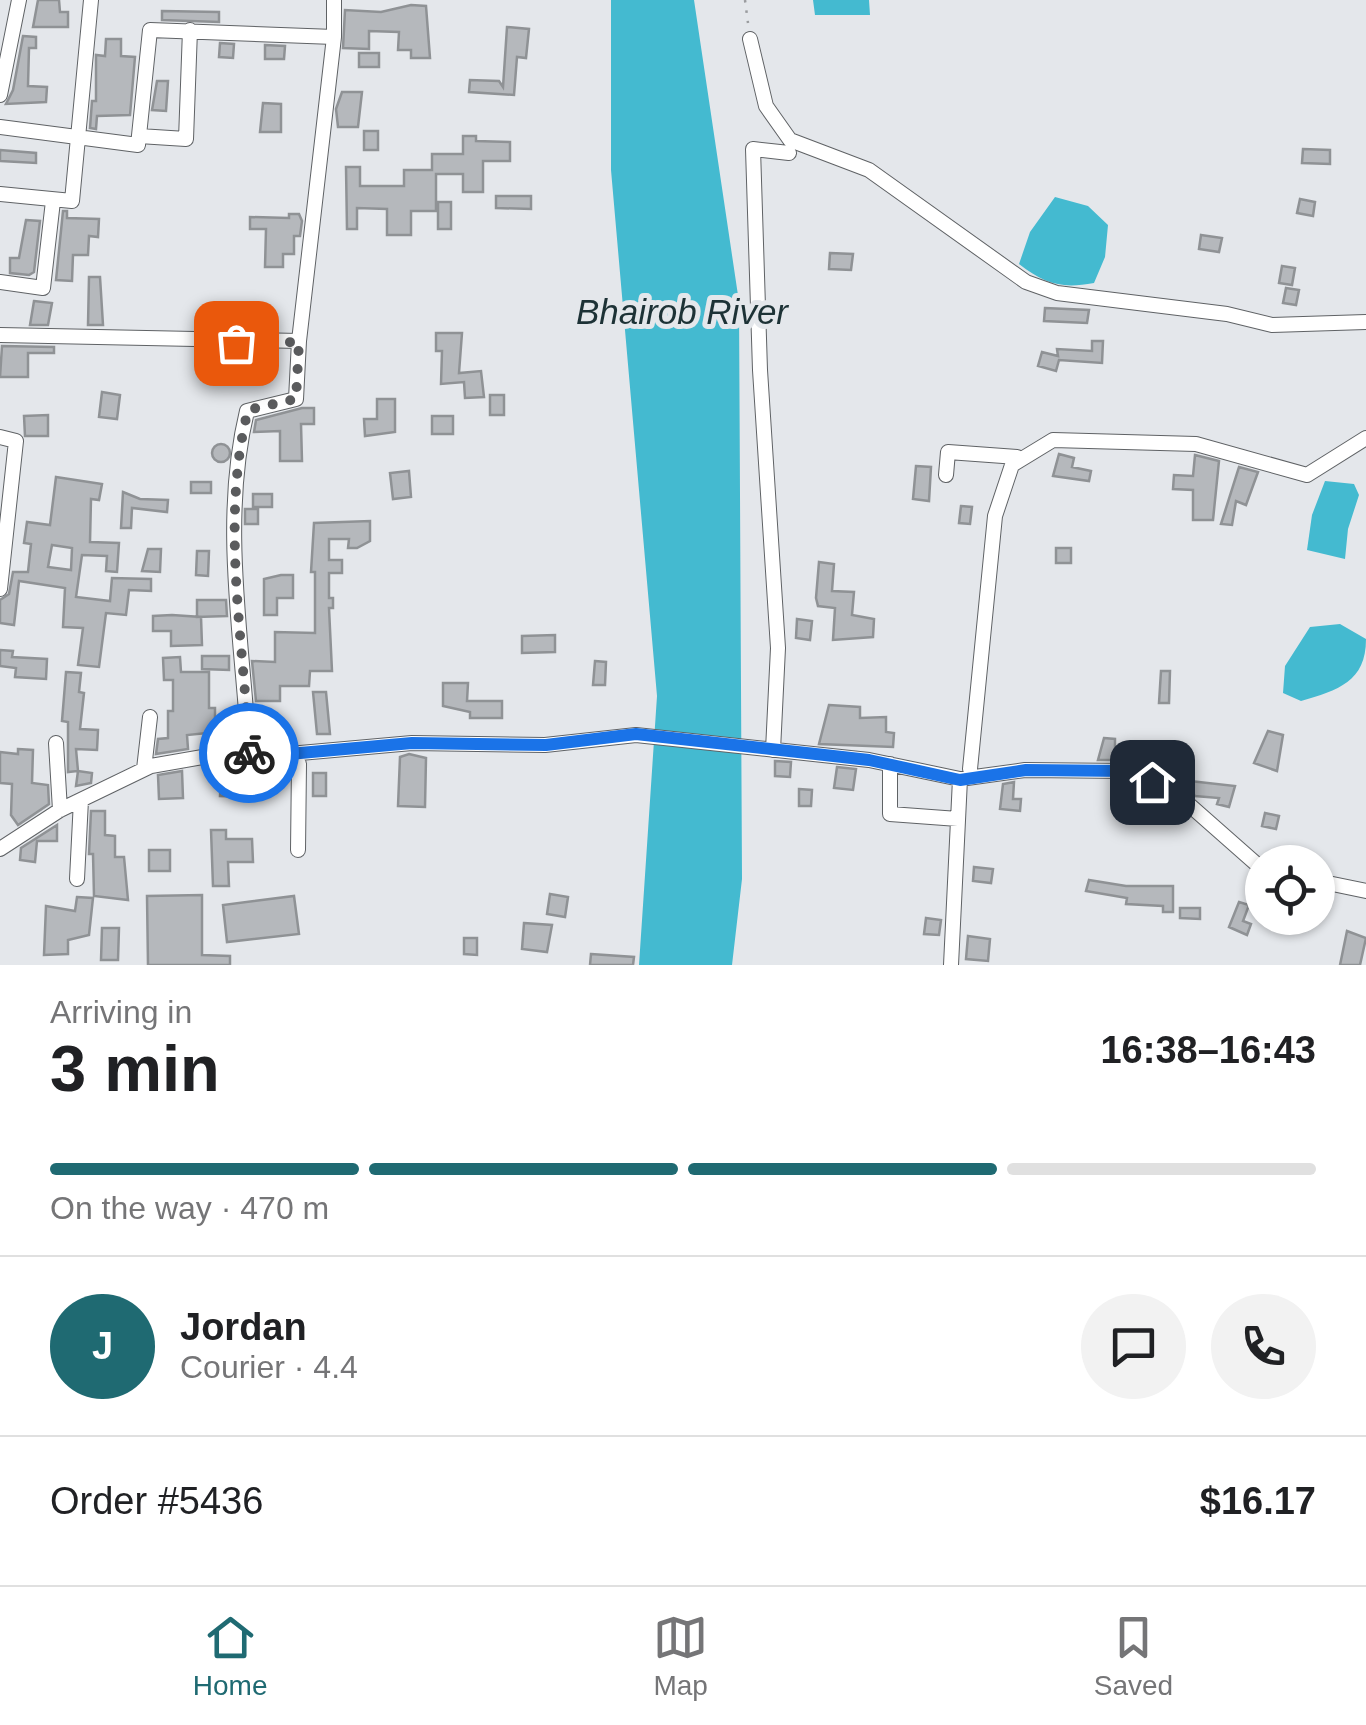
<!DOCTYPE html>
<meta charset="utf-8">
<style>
body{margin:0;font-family:Helvetica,sans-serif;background:#f2f2f2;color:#202124;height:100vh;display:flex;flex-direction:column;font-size:38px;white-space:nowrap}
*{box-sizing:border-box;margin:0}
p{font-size:32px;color:#757577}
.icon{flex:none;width:55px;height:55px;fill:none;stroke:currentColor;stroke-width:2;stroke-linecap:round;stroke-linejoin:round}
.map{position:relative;height:965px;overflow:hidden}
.drawer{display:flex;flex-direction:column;background:#fff;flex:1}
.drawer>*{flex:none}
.buttons{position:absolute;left:1245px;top:845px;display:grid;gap:20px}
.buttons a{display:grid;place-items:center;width:90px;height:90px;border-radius:50%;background:#fff;box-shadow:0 2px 8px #0004;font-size:50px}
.pin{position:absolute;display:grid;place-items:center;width:85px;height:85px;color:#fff;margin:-42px;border-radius:20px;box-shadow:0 5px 15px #0006}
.courier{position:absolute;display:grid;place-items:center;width:100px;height:100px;margin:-50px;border:8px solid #1a73e8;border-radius:50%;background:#fff;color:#222;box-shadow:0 2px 12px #0007}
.overview em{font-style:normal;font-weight:800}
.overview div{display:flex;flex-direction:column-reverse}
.overview{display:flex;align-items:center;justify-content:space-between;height:170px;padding:0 50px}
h1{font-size:65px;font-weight:800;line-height:75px}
.bar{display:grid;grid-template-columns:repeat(4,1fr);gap:15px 10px;align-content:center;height:120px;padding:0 50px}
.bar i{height:12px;border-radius:8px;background:#e0e0e0}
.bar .current{background:#1f6a72}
.bar p{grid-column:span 4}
.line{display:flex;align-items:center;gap:25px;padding:0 50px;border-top:2px solid #e0e0e0}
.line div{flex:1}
.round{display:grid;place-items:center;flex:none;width:105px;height:105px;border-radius:52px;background:#f2f2f2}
.dock{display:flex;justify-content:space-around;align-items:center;height:140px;border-top:2px solid #e0e0e0;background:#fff;font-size:28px;color:#757577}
.dock a{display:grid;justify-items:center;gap:5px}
.dock .current{color:#1f6a72}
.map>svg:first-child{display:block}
.water{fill:#44bad0}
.building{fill:#b5b8bc;stroke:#8f9295;stroke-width:2.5;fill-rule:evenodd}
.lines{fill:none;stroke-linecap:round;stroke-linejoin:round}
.minor-casing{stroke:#5f6265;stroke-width:16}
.path{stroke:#9a9c9f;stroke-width:2.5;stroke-dasharray:2.5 8;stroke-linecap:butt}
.minor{stroke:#fff;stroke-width:14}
.done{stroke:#5a5b5d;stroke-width:10;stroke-dasharray:0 18}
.route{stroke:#1a73e8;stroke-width:12}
.labels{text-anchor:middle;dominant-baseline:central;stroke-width:10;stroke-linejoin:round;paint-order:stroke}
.water-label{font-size:35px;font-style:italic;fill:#1d3236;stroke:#e4e7eb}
</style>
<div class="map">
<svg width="1366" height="965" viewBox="0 0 1366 965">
<rect width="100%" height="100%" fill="#e4e7eb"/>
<!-- water -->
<path class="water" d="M611,0h83l45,302 3,577 -10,86h-93l18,-269 -46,-526z
M813,0h56l1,15h-55z
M1055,197l33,9 20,19 -3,32 -11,26c-33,6 -49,1 -75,-19l11,-32z
M1325,481l29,3 5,11 -11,34 -3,30 -38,-9 5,-35z
M1340,624l26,15c0,43 -28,51 -65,62l-18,-8 2,-27 25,-39z"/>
<!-- building -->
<path class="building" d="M38,0h21l1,12h8v15h-35z
M411,5l15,1 4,52h-19v-8h-13l1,-18 -30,-1v18l-26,-1 2,-38 36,2z
M162,11l57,1v10l-57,-2z
M507,27l22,2 -3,29 -9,-1 -3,38 -45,-3 1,-12 29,1 4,6z
M23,36l13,1v11h-7l-1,38 19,1 -1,15 -40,2 7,-14z
M106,39h15v17l14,1 -5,58 -33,1 -1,13 -6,-1 2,-27h4v-46l9,1z
M220,43l14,1 -1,14 -14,-1z
M265,45l20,1 -1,13h-19z
M359,53h20v14h-20z
M157,81h11l-2,30 -14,-1z
M342,92h20l-4,35h-20l-2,-18z
M263,103l18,1v28h-21z
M364,131h14v19h-14z
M463,136h13v5l34,1v19h-27v31h-20v-18h-27v37h-25v24h-24v-26l-30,-1v21h-10l-1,-62h14v19h44v-16h28v-16h31z
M1303,149l27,1v14l-28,-1z
M0,150l36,3v10l-36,-2z
M496,196h35v13l-35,-1z
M1300,199l15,3 -2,14 -16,-3z
M438,202h13v27h-13z
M63,211h4v7l32,1 -1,18 -9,-1 -1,19h-15l-1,26 -16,-1z
M289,214h10l3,7 -2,15h-6v18h-11v13h-18l1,-38h-16v-12l39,1z
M26,220l14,1 -6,51 -5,3 -19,-2v-15h9z
M1201,235l21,3 -3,14 -20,-3z
M830,253l23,1 -2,16 -22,-1z
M1282,266l13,2 -3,17 -13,-2z
M89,277h11l3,48h-15z
M1286,288l13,2 -3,15 -13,-2z
M34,301l18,2 -4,22h-18z
M1045,308l44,2 -2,13 -43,-2z
M436,333h26l-3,40 22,-2 3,26 -19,1 -1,-16 -23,2 1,-33h-6z
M1092,341h11l-1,22 -43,-3 -3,11 -18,-5 4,-14 16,4 -1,-7 35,2z
M2,346l52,1v6h-26v24h-28z
M102,392l18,3 -3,24 -18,-2z
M490,395h14v20h-14z
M377,399h18v33l-30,4 -1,-17h13z
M302,408h12v16h-13l1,37h-22v-30l-26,1 2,-12z
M48,415v21h-23l-1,-20z
M432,416h21v18h-21z
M212 453a9 9 0 1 1 18 0a9 9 0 1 1-18 0Z
M1059,454l15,4 -2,9 19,4 -2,10 -36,-5z
M1195,455l24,6 -6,59h-20v-30l-20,-1 1,-14 19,1z
M916,466l15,1 -2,34 -16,-2z
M1239,467l19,5 -12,33 -10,-4 -4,24 -11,-1z
M409,471l2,26 -18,2 -3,-26z
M56,477l46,7 -3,16 -8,-1 -1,43 29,1 -2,29 -11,-1 1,-15 -25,-1 -6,42 34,4 2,-23 39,1v12l-22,-1 -3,25 -20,-2 -7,54 -21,-2 5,-37 -20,-1 2,-39 -46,-7 -5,44 -14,-2v-23l9,-6 4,-22h15l3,-28 -7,-1 3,-21 23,3zM52,545l20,3 -1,22 -23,-3z
M191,482h20v11h-20z
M123,492l17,7 28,1 -1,12 -35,-4 -1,20h-10z
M253,494h19v13h-19z
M961,506l11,1 -2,17 -11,-1z
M245,509h13v15h-13z
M370,521v20l-13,7h-9l1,-9h-20v21h13v13h-13v25h4v10h-4l3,63h-22l-1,15h-29v15h-24l-4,-40 23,1v-30l40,1v-61h-4l3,-49z
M1056,548h15v15h-15z
M148,549h13l-1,23 -18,-1z
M197,551h12l-1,25 -12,-1z
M819,562l15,2 -2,27 22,1 -2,23 22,4 -1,18 -40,3 2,-32 -17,-2 -2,-8z
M281,575h12v23h-16v17h-13v-36z
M197,600h29l1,16 -30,1z
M172,615l29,2 1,28 -31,1v-15h-18v-15z
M797,619l15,2 -2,19 -14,-2z
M555,635v17l-33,1v-17z
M0,650l13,1 -1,6 35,2 -1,20 -31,-2 1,-9 -16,-2z
M202,656h27v14l-27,-1z
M180,657l1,15h28v36h6v10h11v13l-39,4 1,14 -32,5 2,-15 10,-1v-27h5v-31h-9l-1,-22z
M595,661l11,1 -1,23h-12z
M1161,671h9l-1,32h-10z
M66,672l15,1 -2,19 5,1 -4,36 18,1 -1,20 -21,-1 2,22 -10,1v-50l-6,-1z
M443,683h25l-1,18h35v17h-32v-6l-27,-6z
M313,692h13l4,42h-13z
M829,705l31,2v11l26,-1v15l8,1 -1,14 -74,-3z
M1268,731l15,4 -6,36 -23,-8z
M1104,738l11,1v14l11,1v6h-28z
M18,749l15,1 -1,33 16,2 1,19 -31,21 -7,-10 1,-31 -12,-1v-31l18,2z
M409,754l17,4 -1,49 -27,-1 2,-49z
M775,761l16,1 -1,15 -15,-1z
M253,766l29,1 -1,21 -32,-1 -1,10 -28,-1 1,-21 32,1z
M837,767l19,2 -3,21 -19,-2z
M78,771l14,2 -1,10 -15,3z
M182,771l1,27 -24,1 -1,-24z
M313,773h13v23h-13z
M1190,781l45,5 -6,21 -12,-3 2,-6 -24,-2 -5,-5z
M1014,782l-1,17h8l-1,12 -20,-2 3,-25z
M799,789l13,1 -1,16h-12z
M91,811h14v24l10,1v21h9l4,43 -34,-4 -1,-42h-4z
M1265,813l14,3 -3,13 -14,-3z
M57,825v16h-20l-2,21 -15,-2 1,-12z
M211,830h15v9h26l1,23h-25l1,24h-16z
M149,850h21v21h-21z
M974,867l19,2 -2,14 -18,-2z
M1089,880l37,6h47v26h-10v-6l-37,-2 1,-6 -41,-7z
M550,894l18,3 -3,20 -18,-3z
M202,895v60l28,1v9h-82l-1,-69z
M294,896l5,38 -72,8 -4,-37z
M77,897l16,1 -4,37 -21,5v14l-24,1 2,-49 29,5z
M1239,902l10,3 -6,16 8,3 -4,11 -18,-8z
M1180,908h20v11l-20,-1z
M926,918l15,2 -2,15 -15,-1z
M524,923l28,2 -5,27 -25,-3z
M102,928h17l-1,32h-17z
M1347,931l19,7 -6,27h-20z
M968,936l22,3 -2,22 -22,-2z
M464,938h13v17l-13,-1z
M591,954l43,3 -1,8h-43z"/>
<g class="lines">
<!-- minor casing -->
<g class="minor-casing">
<path id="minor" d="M750,39l16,67 24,34 79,30 157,112 31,11 170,21 45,11 94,-3
M0,95l19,-95
M0,127l138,18 12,-115 184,7
M139,136l47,3 4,-109
M0,194l72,7 19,-201
M0,282l43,6 10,-87
M0,335l299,6 -3,58 -49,12c-27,111 -4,230 2,343
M299,341l35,-304v-37
M0,437l16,4 -16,148
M946,475l2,-23 69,5
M56,743l4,67
M773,750l5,-102 -18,-278 -7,-221 36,4
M890,764v50l68,5
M144,769l6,-52
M970,769l25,-253 17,-51 41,-25 143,4 111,31 59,-37
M0,849l60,-39 91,-44 69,-12h69l123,-11 133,2 91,-10 233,25 91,19 65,-9 102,1 50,23 85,75
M298,850l1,-86
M77,879l4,-79
M1318,881l48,10
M951,965l9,-186"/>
</g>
<!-- path -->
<path class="path" d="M745,0l3,23"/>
<!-- minor -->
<use href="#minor" class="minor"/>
</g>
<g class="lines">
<!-- done -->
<path class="done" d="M236,343l63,-1 -3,57 -48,11c-28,111 -4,230 1,343"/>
<!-- route -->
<path class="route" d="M249,753l40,1 123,-11 134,2 90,-11 233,26 91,20 66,-10 101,1 25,11"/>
</g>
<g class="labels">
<!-- water labels -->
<g class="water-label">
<text x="682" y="311">Bhairob River</text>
</g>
</g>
</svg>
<div class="buttons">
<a><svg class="icon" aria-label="locate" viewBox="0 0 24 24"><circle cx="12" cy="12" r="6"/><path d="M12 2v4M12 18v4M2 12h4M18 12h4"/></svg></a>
</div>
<div class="pin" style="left:236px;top:343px;background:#ea580c"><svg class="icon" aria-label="bag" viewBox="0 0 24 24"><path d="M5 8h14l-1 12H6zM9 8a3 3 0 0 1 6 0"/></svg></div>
<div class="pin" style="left:1152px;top:782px;background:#1f2937"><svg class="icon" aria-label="home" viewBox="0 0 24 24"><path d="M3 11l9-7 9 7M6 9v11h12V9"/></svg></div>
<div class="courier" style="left:249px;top:753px"><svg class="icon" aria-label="bike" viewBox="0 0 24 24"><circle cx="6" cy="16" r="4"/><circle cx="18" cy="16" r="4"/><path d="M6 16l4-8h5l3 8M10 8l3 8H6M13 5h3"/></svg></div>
</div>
<section class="drawer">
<div class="overview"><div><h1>3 min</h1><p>Arriving in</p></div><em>16:38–16:43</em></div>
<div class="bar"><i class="current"></i><i class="current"></i><i class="current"></i><i></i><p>On the way · 470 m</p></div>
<div class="line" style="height:180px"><b class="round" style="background:#1f6a72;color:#fff">J</b><div><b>Jordan</b><p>Courier · 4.4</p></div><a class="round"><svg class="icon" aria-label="chat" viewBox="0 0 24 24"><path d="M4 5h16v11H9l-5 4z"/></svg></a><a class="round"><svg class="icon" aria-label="phone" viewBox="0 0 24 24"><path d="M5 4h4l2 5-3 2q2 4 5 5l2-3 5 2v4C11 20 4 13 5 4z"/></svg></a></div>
<div class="line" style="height:130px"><div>Order #5436</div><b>$16.17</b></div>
</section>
<nav class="dock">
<a class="current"><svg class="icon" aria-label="home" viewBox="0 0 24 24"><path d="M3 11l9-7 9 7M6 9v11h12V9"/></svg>Home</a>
<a><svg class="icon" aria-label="map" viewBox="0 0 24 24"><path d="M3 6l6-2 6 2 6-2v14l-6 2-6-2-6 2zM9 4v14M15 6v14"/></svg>Map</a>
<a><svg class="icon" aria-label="saved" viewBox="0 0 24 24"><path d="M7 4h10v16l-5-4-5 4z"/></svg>Saved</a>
</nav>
